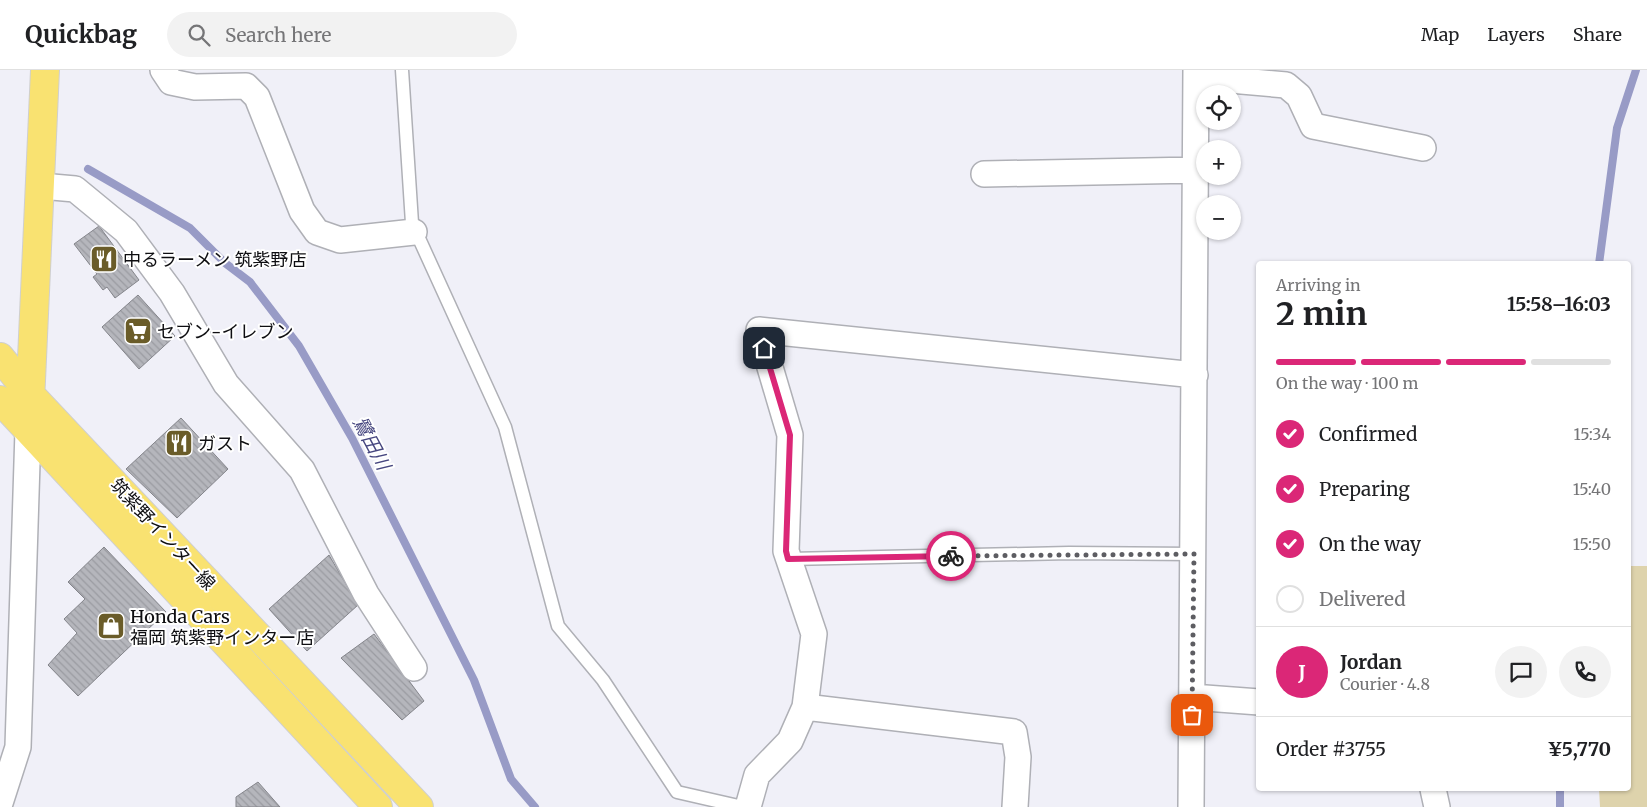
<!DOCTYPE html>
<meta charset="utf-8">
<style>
body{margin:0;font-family:Merriweather,"Noto Sans JP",serif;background:#f2f2f2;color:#202124;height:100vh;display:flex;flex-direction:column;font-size:19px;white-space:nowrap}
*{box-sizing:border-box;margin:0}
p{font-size:16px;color:#757577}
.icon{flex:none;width:28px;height:28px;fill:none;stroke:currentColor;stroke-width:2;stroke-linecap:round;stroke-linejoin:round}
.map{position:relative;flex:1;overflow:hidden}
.details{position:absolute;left:1256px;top:191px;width:375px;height:530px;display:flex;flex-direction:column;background:#fff;border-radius:5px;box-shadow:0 1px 4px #0004}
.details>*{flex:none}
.tools{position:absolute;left:1196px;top:15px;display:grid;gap:10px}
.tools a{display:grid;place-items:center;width:45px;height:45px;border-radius:50%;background:#fff;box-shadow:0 1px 4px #0004;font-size:25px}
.pin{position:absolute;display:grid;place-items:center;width:42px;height:42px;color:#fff;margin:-21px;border-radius:10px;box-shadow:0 2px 8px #0006}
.courier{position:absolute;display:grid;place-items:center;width:50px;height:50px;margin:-25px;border:4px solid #db2777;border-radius:50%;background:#fff;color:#222;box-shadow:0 1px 6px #0007}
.overview em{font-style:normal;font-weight:700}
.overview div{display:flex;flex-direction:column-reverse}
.overview{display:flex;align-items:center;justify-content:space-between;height:85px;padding:0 20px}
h1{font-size:32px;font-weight:700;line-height:38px}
.bar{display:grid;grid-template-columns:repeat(4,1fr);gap:8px 5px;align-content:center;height:60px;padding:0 20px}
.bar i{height:6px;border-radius:4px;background:#e0e0e0}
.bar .current{background:#db2777}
.bar p{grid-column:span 4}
.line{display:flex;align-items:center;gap:12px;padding:0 20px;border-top:1px solid #e0e0e0}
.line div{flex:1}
.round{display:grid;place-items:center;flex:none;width:52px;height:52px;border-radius:26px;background:#f2f2f2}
ol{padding:0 20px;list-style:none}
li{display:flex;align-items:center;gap:15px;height:55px}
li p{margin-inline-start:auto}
li .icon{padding:5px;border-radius:50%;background:#db2777;color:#fff;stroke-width:4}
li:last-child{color:#757577}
li i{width:28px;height:28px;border:2px solid #e0e0e0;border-radius:50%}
header{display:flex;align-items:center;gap:30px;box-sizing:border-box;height:70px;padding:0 25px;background:#fff;border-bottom:1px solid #e0e0e0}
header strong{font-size:24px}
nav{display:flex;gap:28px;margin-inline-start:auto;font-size:18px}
.search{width:350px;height:45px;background:#f2f2f2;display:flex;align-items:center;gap:12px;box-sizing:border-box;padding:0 18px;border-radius:28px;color:#757577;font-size:19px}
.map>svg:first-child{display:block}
.garden{fill:#ded3ac}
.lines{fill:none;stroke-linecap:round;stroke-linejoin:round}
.stream{stroke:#989bc6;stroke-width:8}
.building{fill:url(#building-back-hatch);stroke:#84858b}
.lane-casing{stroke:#afb0b6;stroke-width:15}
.street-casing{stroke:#afb0b6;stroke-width:28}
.primary-casing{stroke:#cfcfcf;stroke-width:30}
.lane{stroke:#fff;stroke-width:12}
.street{stroke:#fff;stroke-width:25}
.primary{stroke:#f9e271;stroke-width:28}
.done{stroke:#5d5d62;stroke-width:5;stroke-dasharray:0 9}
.route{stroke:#db2777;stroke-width:6}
.labels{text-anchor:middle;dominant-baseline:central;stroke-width:4;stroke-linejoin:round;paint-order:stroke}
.poi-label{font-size:18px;fill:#0e0e11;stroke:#fff;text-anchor:start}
.street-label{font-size:18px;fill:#0e0e11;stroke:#fff}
.water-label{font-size:19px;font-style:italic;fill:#46467f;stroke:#fff}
</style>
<header>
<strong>Quickbag</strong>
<div class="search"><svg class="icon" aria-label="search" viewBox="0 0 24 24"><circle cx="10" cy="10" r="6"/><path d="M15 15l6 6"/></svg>Search here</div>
<nav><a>Map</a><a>Layers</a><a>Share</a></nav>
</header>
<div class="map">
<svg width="1647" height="737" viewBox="0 0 1647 737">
<defs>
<pattern id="building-back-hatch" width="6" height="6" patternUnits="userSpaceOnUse" patternTransform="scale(1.25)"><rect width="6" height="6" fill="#b5b6bc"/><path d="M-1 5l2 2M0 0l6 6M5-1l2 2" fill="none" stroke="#9a9ba1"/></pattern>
</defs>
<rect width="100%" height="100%" fill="#f0f0f8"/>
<!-- garden -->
<path class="garden" d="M1629,496h18v241h-47l-1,-18h30z"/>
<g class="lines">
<!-- stream -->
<path class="stream" d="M88,99l102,59 35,35 25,19 49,64 53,92 122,242 37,99 24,28
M1599,194l18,-136 19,-58
M1560,719v18"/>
</g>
<!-- building -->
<path class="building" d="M99,156l40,54 -24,18 -8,-11 -4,3 -10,-13 4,-3 -23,-30z
M138,225l37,41 -36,33 -37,-42z
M181,348l47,51 -51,49 -51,-49z
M104,477l62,65 -88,84 -30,-31 29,-32 -13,-14 21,-20 -17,-17z
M329,485l29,50 -51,46 -38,-42z
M374,564l50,67 -22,19 -61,-62z
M258,712l22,25h-44v-10z"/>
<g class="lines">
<!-- lane casing -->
<g class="lane-casing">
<path id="lane" d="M402,0l10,153 93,204 53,199 45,54 74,112 66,15
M789,489l280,-6 125,1"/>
</g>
<!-- street casing -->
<g class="street-casing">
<path id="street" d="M163,0l8,12 24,5 51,-1 11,11 45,114 15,21 23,8 74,-8
M1196,7l90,8 13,11 14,30 110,22
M984,104l212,-4
M41,116l34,3 51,42 46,62 54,91 76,86 64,124 48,74
M1192,627l67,5
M805,637l209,25 4,25 -3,50
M1433,719l4,18
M0,733l18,-56 10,-316
M748,737l9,-32 33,-34 15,-34 9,-73 -28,-83 4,-116 -31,-105 436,45
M1191,737l5,-737"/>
</g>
<!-- primary casing -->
<g class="primary-casing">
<path id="primary" d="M0,287l30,37 389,413
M0,330l378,407
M30,333l15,-333"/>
</g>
<!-- lane -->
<use href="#lane" class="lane"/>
<!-- street -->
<use href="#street" class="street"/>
<!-- primary -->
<use href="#primary" class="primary"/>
</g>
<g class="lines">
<!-- done -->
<path class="done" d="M951,486l243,-2 -2,161"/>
<!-- route -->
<path class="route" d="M764,278l26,87 -4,116 2,8 163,-3"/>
</g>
<!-- icons -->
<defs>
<g id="restaurant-square" transform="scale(1.4375)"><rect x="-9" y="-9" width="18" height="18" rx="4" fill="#6a5c29" stroke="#fff"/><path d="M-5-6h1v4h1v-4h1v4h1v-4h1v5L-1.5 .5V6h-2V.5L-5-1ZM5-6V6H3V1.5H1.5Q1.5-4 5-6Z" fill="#fff"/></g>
<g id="supermarket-square" transform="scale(1.4375)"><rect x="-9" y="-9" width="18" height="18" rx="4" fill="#6a5c29" stroke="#fff"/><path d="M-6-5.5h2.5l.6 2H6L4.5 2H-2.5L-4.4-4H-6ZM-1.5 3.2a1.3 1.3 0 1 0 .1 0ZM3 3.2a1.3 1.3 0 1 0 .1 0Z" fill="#fff"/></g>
<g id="shop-square" transform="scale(1.4375)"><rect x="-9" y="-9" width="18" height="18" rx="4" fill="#6a5c29" stroke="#fff"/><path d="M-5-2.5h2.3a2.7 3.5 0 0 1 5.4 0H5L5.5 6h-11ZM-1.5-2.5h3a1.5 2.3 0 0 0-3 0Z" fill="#fff"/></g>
</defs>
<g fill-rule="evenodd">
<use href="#restaurant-square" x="104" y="189"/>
<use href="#supermarket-square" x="138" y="261"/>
<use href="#restaurant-square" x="179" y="373"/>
<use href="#shop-square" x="111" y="556"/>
</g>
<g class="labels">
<!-- poi labels -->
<g class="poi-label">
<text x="123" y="189">中るラーメン 筑紫野店</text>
<text x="157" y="261">セブン-イレブン</text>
<text x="198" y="373">ガスト</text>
<text x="130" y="546">Honda Cars<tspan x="130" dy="21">福岡 筑紫野インター店</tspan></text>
</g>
<!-- street labels -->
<g class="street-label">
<text transform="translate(163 464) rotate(47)">筑紫野インター線</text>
</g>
<!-- water labels -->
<g class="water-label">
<text transform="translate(372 373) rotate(62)">鷺田川</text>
</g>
</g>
</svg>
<div class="tools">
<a><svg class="icon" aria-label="locate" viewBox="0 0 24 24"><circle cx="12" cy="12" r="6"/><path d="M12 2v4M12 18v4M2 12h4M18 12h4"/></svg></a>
<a>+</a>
<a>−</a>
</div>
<div class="pin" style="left:1192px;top:645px;background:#ea580c"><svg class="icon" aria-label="bag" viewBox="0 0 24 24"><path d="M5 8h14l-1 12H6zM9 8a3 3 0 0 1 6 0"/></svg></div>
<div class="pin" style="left:764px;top:278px;background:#1f2937"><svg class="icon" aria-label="home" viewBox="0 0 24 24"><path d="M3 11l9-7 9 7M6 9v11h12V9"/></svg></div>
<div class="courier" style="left:951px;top:486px"><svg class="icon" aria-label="bike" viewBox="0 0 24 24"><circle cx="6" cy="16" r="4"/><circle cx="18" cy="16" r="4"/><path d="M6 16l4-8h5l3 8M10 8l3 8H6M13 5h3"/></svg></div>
<section class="details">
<div class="overview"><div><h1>2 min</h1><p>Arriving in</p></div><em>15:58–16:03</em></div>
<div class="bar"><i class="current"></i><i class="current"></i><i class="current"></i><i></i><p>On the way · 100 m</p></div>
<ol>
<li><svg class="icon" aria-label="check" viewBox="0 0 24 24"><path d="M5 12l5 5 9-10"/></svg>Confirmed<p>15:34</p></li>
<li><svg class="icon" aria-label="check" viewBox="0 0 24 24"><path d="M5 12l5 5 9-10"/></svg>Preparing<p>15:40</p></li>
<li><svg class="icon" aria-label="check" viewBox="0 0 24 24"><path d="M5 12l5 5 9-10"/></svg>On the way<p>15:50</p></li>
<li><i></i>Delivered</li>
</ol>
<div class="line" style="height:90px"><b class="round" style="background:#db2777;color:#fff">J</b><div><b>Jordan</b><p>Courier · 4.8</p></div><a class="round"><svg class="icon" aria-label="chat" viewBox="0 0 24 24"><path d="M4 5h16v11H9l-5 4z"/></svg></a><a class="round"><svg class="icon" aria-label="phone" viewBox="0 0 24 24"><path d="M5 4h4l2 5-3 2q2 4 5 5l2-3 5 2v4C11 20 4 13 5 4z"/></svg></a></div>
<div class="line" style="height:65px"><div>Order #3755</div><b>¥5,770</b></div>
</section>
</div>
